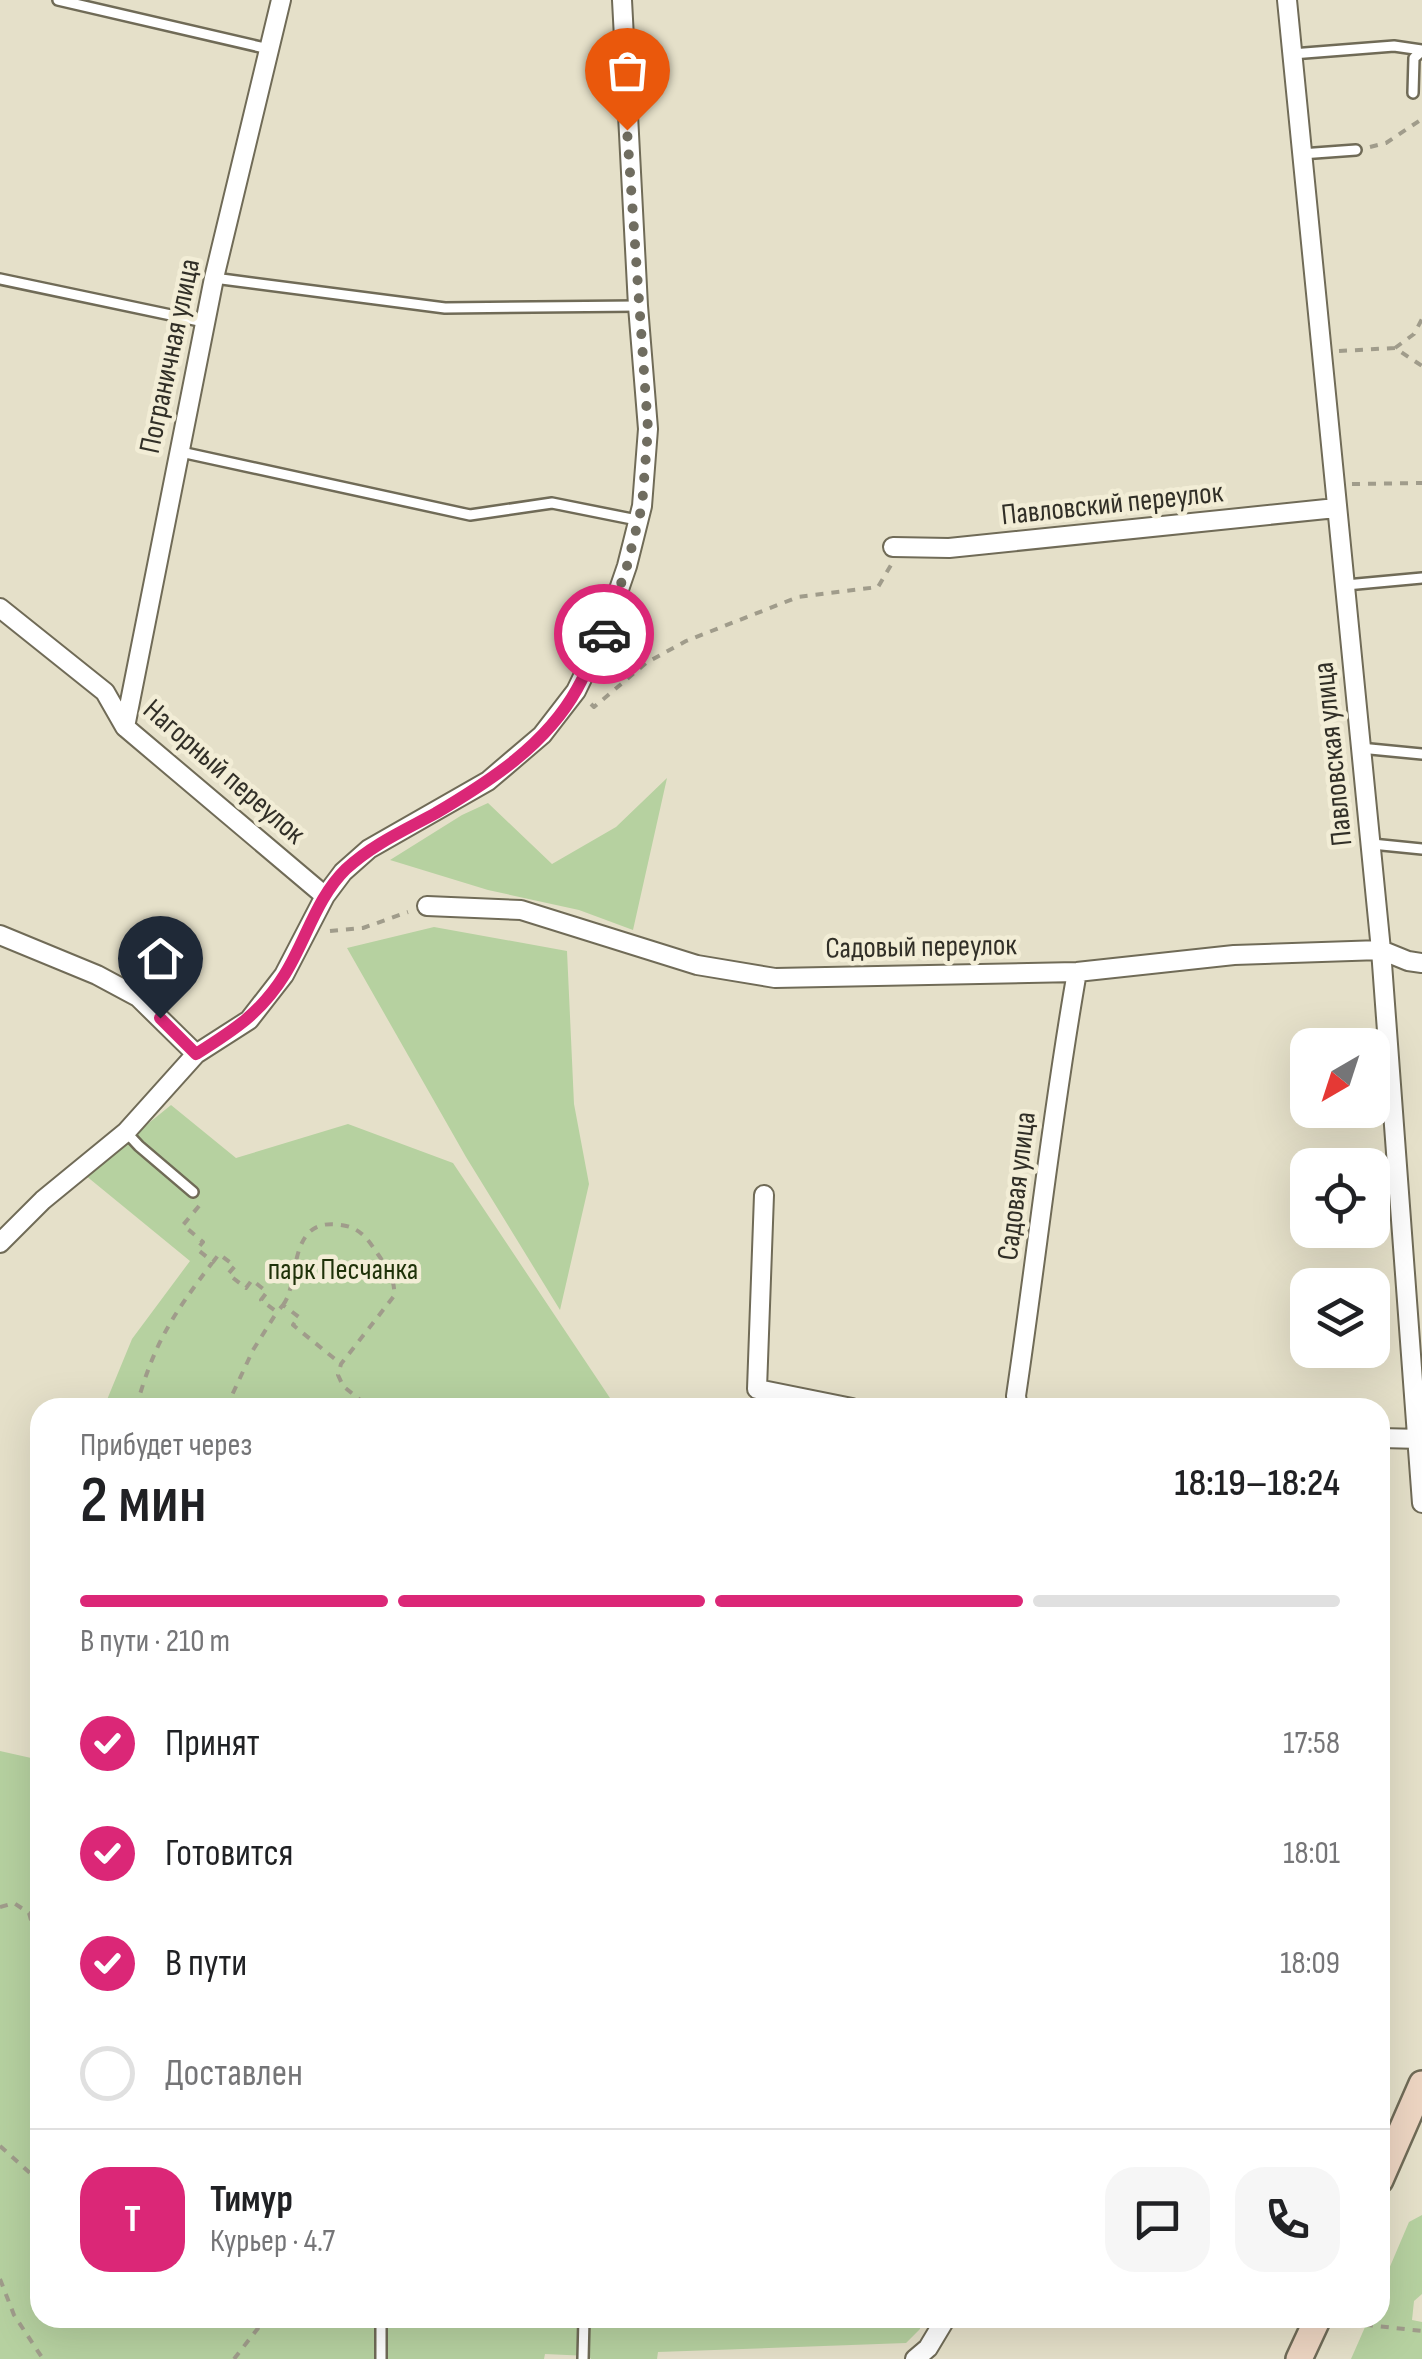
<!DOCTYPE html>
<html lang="ru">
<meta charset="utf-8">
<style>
body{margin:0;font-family:"Sofia Sans Condensed",sans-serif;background:#f6f6f6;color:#202124;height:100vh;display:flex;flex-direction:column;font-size:38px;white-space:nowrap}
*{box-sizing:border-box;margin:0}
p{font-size:32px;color:#757577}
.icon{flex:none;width:55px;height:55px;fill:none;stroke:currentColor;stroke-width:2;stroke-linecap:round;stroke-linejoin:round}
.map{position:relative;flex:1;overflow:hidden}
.side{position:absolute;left:30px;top:1398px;width:1360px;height:930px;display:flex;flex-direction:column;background:#fff;border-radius:30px;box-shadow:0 10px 40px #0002}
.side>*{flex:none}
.needle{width:65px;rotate:219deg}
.fabs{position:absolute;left:1290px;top:1028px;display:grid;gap:20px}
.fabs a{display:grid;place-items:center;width:100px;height:100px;border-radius:20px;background:#fff;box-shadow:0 10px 40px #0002;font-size:50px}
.pin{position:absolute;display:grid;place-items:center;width:85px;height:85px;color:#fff;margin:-102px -42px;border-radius:50% 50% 50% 0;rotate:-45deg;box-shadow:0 0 10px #0007}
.pin .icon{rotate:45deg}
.courier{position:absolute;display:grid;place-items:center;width:100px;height:100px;margin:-50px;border:8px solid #db2777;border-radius:50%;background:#fff;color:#222;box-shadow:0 2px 12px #0007}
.headline em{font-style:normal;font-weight:600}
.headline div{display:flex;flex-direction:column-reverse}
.headline{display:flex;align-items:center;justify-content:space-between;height:170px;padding:0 50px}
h1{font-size:65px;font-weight:600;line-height:75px}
.bar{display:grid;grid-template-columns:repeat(4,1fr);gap:15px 10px;align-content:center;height:120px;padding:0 50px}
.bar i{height:12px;border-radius:8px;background:#e0e0e0}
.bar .on{background:#db2777}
.bar p{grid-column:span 4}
.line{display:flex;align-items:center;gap:25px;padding:0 50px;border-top:2px solid #e0e0e0}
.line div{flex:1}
.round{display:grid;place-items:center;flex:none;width:105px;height:105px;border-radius:30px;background:#f6f6f6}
ol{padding:0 50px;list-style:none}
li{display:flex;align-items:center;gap:30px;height:110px}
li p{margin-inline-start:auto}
li .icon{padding:10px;border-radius:50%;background:#db2777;color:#fff;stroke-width:4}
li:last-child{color:#757577}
li i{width:55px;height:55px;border:5px solid #e0e0e0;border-radius:50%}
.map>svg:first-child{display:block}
.green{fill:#b6d1a0}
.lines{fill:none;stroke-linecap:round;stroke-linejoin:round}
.lane-casing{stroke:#706b57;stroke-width:14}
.street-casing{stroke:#706b57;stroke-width:22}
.secondary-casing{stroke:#706b57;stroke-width:30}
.path{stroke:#a09c8b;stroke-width:4;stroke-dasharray:8 8;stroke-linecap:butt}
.lane{stroke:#fff;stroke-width:9}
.street{stroke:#fff;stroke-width:18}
.secondary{stroke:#edd5c2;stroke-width:25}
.done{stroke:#706d60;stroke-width:10;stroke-dasharray:0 18}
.route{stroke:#db2777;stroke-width:12}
.labels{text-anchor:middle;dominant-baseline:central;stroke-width:9;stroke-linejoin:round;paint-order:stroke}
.street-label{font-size:30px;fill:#312f27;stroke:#f2edd6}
.park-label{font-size:30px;fill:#1f3209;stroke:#f2edd6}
</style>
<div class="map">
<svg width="1422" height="2359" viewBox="0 0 1422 2359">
<rect width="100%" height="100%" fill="#e5e0c9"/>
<!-- green -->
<path class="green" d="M667,778l-34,152 -54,-20 -91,-20 -98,-30 72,-45 26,-12 64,61 64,-37z
M434,927l133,24 7,153 15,80 -29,126 -94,-153 -119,-209z
M171,1105l65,53 112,-34 105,39 163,244h-512l28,-68 58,-78 -105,-86z
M0,1751l40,9v558h881l-1,11 -14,14 -248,9 -1,7h-66l-2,-3 -44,-2 -1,5h-544z
M1422,2215v79l-8,7 -2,19 10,2v37h-71l18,-41h11v-28l29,-68z"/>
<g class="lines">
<!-- lane casing -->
<g class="lane-casing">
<path id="lane" d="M58,0l211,49
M1292,54l102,-8 28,4
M1413,93l1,-35 8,-7
M1301,154l55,-4
M214,278l231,30 193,-2
M0,279l204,43
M181,452l289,63 82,-12 85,17
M1346,585l76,-7
M1360,748l62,6
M1372,844l50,5
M126,1132l13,14 54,46
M381,2318v41
M606,2318h199
M583,2359l1,-41"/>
</g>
<!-- street casing -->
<g class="street-casing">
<path id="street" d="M1287,0l94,950 41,553
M893,547l56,1 387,-40
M0,608l105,84 20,35 200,169
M125,727l89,-449 67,-278
M427,906l94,4 176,55 78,13 302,-6 157,-17 147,-5 27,11 14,2
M0,935l97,40 41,22 58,57
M764,1195l-7,194 95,19
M0,1243l43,-43 83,-68 70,-78 53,-34 35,-45 41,-79 18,-24 26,-23 119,-68 54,-46 34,-44 28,-58 23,-67 15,-60 6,-77 -10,-123 -16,-306
M1018,1408l-2,-12c21,-142 36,-284 61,-424
M1380,1438l42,1
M915,2359l13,-11 18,-30"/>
</g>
<!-- secondary casing -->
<g class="secondary-casing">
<path id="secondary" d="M1380,2180l42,-96
M1299,2359l19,-41"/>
</g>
<!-- path -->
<path class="path" d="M1370,147l16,-4 36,-24
M1395,348l19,-14 8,-15
M1339,351l56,-3 27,18
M1352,484l70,-1
M591,704l3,3 52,-44 40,-22 112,-44 80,-10 13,-22
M330,931l33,-3 45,-16
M199,1206l-16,19 20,17 -6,7 16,13 6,-8 16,12 -7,8 18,14 6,-8 15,12 -6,8 16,12 6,-7 16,12 -6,8 48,39
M283,1305c18,-23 3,-89 58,-80 15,2 23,9 32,22 10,15 23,30 21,49l-53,68 -3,11 5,11 27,22
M136,1408c18,-65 36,-92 76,-145
M226,1408l27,-58 24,-38
M0,1907l14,-4 15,10 11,38
M0,2146l40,36
M0,2279l14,36 29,44
M1349,2323l73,8
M234,2359l32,-41"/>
<!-- lane -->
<use href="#lane" class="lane"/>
<!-- street -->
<use href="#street" class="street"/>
<!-- secondary -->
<use href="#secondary" class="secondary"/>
</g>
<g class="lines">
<!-- done -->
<path class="done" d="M604,634l23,-68 15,-60 6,-77 -21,-299"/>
<!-- route -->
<path class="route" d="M160,1018l36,36c38,-24 65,-41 89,-80 21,-34 32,-77 61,-105 27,-25 59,-39 90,-56 54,-32 110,-68 141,-124 10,-18 18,-37 27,-55"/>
</g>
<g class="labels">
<!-- street labels -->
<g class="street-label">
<text transform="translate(170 356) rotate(-78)">Пограничная улица</text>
<text transform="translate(1112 504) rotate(-6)">Павловский переулок</text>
<text transform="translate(1333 754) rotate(-96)">Павловская улица</text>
<text transform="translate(224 772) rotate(41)">Нагорный переулок</text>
<text transform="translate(921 947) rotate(-1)">Садовый переулок</text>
<text transform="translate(1017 1186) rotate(-83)">Садовая улица</text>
</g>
<!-- park labels -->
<g class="park-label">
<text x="343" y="1270">парк Песчанка</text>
</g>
</g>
</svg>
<div class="fabs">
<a><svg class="needle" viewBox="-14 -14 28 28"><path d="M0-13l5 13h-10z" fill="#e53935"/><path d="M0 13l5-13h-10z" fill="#757577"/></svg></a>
<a><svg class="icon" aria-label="locate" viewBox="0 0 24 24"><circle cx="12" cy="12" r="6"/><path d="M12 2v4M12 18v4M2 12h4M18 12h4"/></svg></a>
<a><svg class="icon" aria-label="layers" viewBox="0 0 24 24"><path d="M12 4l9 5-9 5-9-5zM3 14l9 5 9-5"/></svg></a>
</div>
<div class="pin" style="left:627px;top:130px;background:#ea580c"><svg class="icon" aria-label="bag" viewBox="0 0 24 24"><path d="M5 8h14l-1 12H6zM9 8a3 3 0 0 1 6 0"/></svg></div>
<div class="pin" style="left:160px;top:1018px;background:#1f2937"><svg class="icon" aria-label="home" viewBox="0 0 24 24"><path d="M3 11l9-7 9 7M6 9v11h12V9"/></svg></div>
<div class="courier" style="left:604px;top:634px"><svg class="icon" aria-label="car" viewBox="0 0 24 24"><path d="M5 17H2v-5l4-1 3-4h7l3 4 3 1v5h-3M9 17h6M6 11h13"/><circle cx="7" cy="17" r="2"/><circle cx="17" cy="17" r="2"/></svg></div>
<section class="side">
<div class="headline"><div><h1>2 мин</h1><p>Прибудет через</p></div><em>18:19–18:24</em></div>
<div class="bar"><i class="on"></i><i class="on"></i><i class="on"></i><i></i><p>В пути · 210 m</p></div>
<ol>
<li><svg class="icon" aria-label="check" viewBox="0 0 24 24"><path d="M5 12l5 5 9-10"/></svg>Принят<p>17:58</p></li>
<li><svg class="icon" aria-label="check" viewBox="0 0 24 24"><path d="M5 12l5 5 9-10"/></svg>Готовится<p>18:01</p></li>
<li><svg class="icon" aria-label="check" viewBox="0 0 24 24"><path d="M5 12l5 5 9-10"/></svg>В пути<p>18:09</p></li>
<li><i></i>Доставлен</li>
</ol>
<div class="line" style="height:180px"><b class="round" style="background:#db2777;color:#fff">Т</b><div><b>Тимур</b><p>Курьер · 4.7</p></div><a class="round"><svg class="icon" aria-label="chat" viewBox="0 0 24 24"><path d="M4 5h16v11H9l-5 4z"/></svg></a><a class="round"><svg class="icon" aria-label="phone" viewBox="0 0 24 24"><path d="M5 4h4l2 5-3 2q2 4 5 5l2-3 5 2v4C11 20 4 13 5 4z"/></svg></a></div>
</section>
</div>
